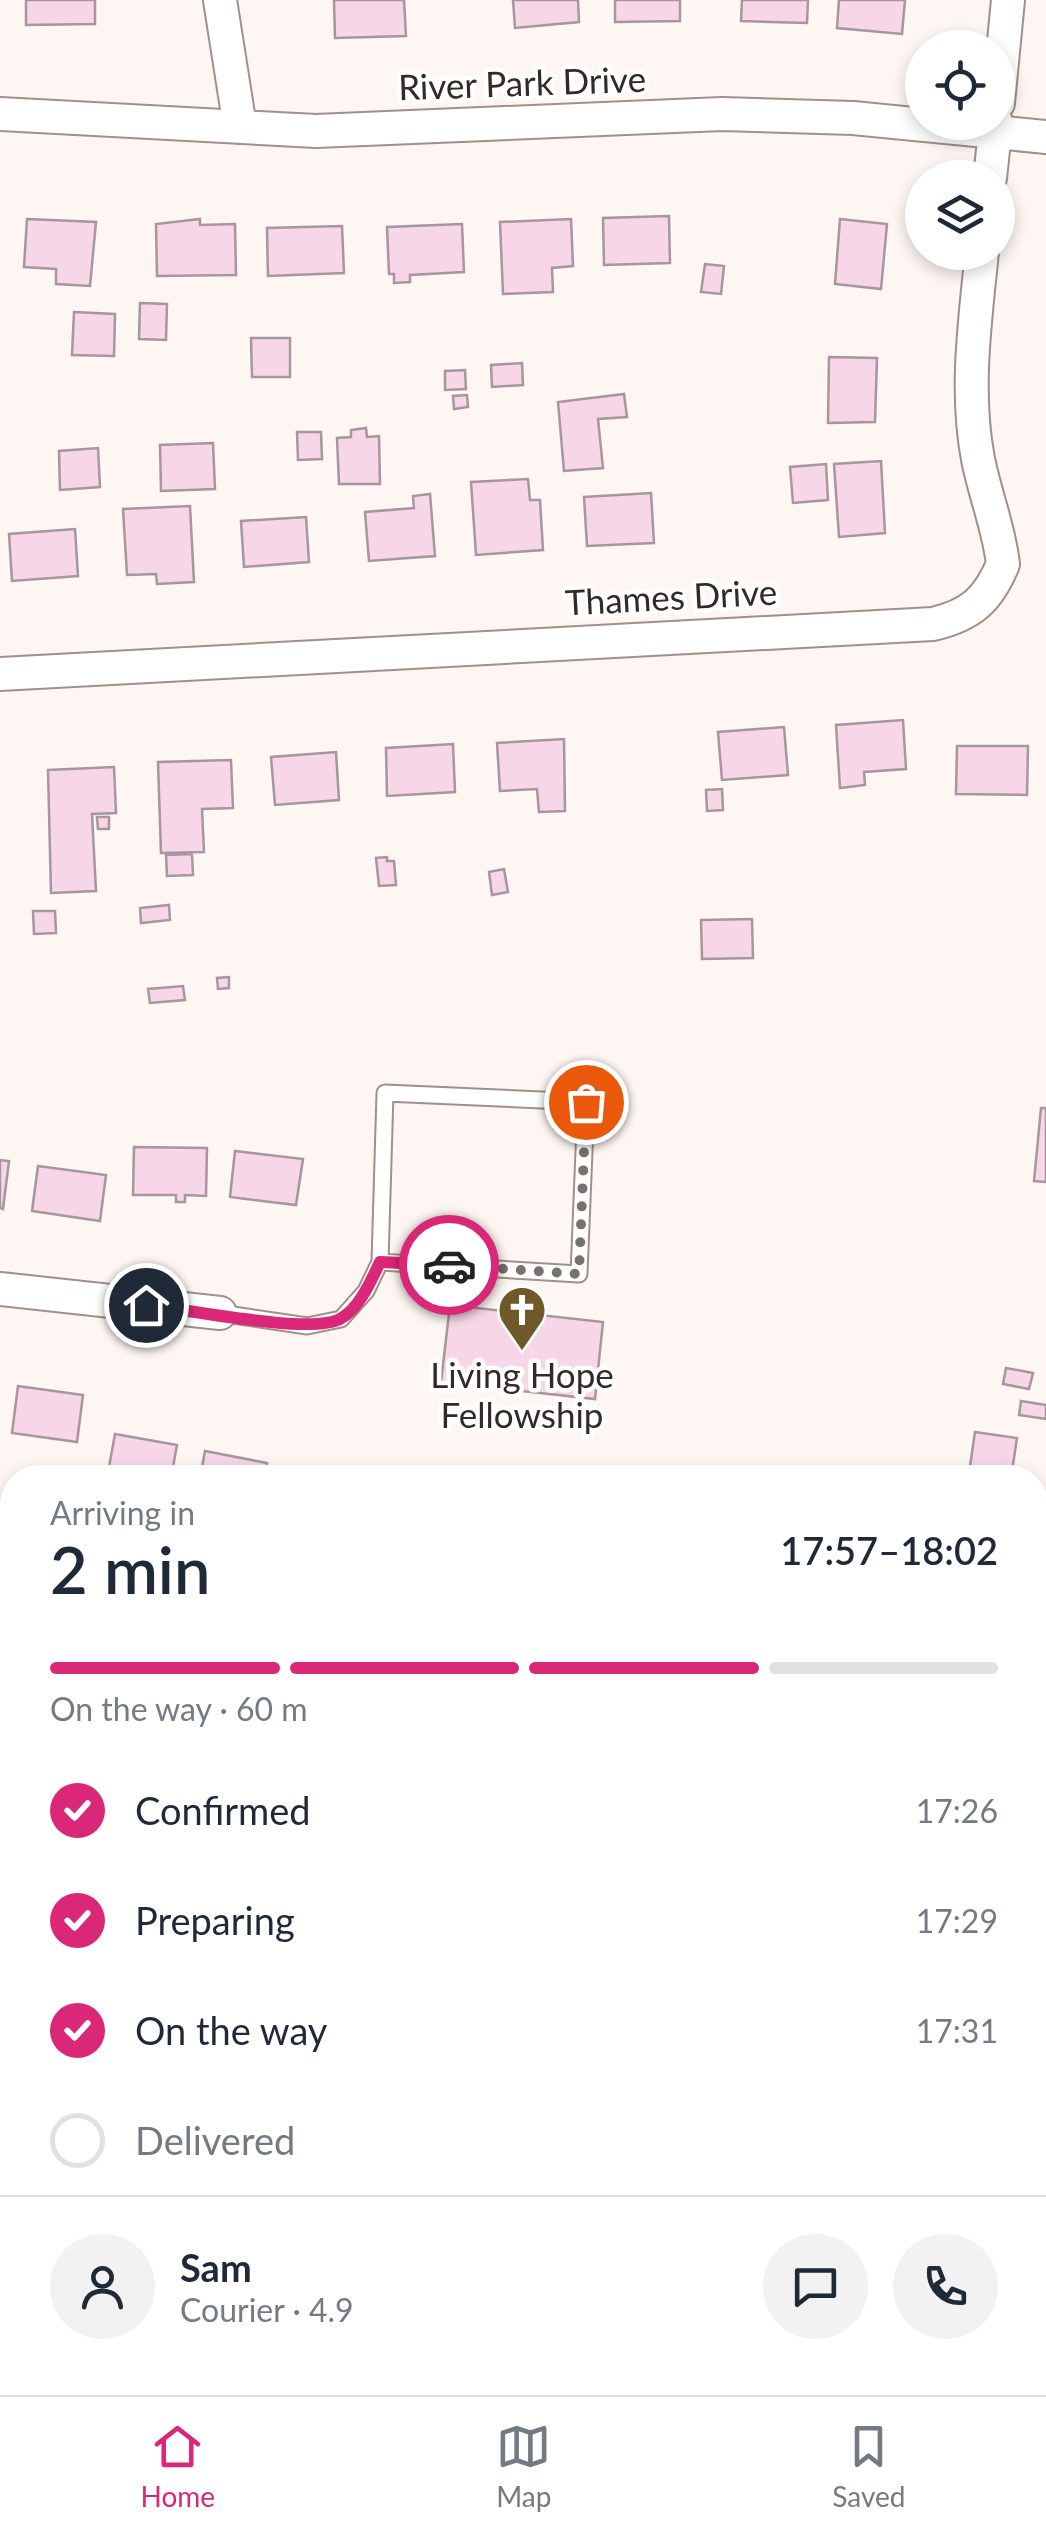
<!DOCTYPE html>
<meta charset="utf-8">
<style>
body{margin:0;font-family:Lato,sans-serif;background:#f2f2f3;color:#1f2937;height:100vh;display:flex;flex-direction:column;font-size:38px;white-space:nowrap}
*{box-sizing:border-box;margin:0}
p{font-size:32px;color:#747a83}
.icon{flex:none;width:55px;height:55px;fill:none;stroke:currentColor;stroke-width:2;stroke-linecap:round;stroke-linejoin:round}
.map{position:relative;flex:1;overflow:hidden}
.details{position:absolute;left:0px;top:1465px;width:1048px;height:930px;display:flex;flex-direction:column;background:#fff;border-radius:40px 40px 0 0;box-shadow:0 5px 15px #0003}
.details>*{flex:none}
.tools{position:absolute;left:905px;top:30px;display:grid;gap:20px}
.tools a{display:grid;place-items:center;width:110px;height:110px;border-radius:50%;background:#fff;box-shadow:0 5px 15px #0003;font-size:50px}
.pin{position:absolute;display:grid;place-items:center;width:85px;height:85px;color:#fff;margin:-42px;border:5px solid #fff;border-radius:50%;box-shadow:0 2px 10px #0007}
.courier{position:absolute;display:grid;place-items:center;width:100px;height:100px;margin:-50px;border:8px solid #db2777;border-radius:50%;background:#fff;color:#222;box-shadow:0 2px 12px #0007}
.overview em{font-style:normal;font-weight:600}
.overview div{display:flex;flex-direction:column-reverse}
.overview{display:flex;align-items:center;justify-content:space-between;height:170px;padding:0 50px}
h1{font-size:65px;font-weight:600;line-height:75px}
.bar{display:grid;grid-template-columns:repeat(4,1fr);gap:15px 10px;align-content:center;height:120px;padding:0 50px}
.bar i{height:12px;border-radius:8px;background:#e0e1e3}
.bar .current{background:#db2777}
.bar p{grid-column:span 4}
.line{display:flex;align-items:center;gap:25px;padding:0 50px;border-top:2px solid #e0e1e3}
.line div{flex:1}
.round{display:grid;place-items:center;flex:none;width:105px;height:105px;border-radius:52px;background:#f2f2f3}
ol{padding:0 50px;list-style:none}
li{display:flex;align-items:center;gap:30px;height:110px}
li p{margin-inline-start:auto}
li .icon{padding:10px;border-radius:50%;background:#db2777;color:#fff;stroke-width:4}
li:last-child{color:#747a83}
li i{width:55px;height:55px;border:5px solid #e0e1e3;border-radius:50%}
.tabs{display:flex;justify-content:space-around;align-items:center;height:140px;border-top:2px solid #e0e1e3;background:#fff;font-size:28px;color:#747a83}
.tabs a{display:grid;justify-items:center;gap:5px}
.tabs .current{color:#db2777}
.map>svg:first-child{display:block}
.building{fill:#f7d7e7;stroke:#a7969e;stroke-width:2.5}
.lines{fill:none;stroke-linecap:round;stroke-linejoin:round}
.service-casing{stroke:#a19087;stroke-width:19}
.minor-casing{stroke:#a19087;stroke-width:36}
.service{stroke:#fff;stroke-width:15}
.minor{stroke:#fff;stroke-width:32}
.done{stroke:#78716e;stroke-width:10;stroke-dasharray:0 18}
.route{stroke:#db2777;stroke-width:12}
.labels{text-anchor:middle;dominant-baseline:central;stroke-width:9;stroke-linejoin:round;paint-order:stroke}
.street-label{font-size:35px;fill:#312a27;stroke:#fff}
.poi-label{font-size:35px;fill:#312a27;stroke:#fff}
</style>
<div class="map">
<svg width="1046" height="2395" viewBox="0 0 1046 2395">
<rect width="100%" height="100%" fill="#fdf6f2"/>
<!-- building -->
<path class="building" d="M26,0h69v24l-69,1z
M334,0h70l2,36 -71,2z
M513,0h65l1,22 -64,6z
M615,0h65v21l-65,1z
M742,0h66l-1,23 -66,-2z
M839,0h66l-3,34 -65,-6z
M669,216l1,47 -66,2 -1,-47z
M27,219l69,3 -6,64 -34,-2v-15l-32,-2z
M200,219v6l35,-1 1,51 -79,1 -1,-52z
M571,219l2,47 -21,2 1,24 -50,2 -3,-72z
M840,219l47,5 -6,65 -46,-5z
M462,224l2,48 -54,3v7l-16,1v-9h-5l-2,-47z
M342,226l2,47 -76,3 -1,-48z
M705,264l19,2 -3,28 -20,-2z
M140,303l27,1 -1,36 -27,-1z
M74,312l41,2 -1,42 -42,-1z
M251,338h39v39h-38z
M829,357l48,1 -2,64 -47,1z
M522,363l1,22 -31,2 -1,-22z
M465,370l1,19 -21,1v-19z
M624,394l3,23 -29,2 5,49 -39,3 -6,-69z
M467,395l1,12 -14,2 -1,-13z
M366,428l1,9 12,-1 1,48h-41l-2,-46 14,-1v-7z
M297,432h24l1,27 -24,1z
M213,443l2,46 -54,2 -1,-46z
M98,448l2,39 -40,3 -1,-39z
M881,461l4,72 -46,4 -5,-73z
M826,464l2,36 -35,3 -3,-36z
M528,479l2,21h10l3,50 -67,5 -5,-73z
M651,493l3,50 -67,3 -3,-49z
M430,494l5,62 -66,5 -4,-49 49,-4 -1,-12z
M190,506l4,76 -37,2 -1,-10 -29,1 -4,-66z
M306,517l3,45 -65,5 -3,-46z
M75,529l3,47 -66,5 -3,-47z
M903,720l3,49 -42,3 1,13 -25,3 -4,-63z
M784,727l4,48 -66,5 -4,-48z
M564,739l1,72 -26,1 -2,-23 -37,2 -3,-48z
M453,744l2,48 -68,4 -1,-48z
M957,746h71l-1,49 -71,-1z
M336,752l3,48 -64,5 -4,-48z
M231,760l2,48 -31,1 2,43 -43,1 -3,-91z
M114,767l2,46 -24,1 4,77 -45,2 -3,-123z
M722,789l1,21 -16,1 -1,-21z
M97,817h12v12h-11z
M192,854l1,21 -26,1 -1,-21z
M387,857v4h7l2,24 -17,1 -3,-28z
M504,869l4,23 -16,3 -3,-23z
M169,905l1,15 -29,3 -1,-15z
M33,911h22l1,22 -22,1z
M752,919l1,39 -51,1 -1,-39z
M229,977v11l-11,1 -1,-11z
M183,986l2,14 -35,3 -2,-14z
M1041,1108h5v74l-12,-1z
M134,1147l73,1 -1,48 -21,-1v7h-9v-7h-43z
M235,1151l68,8 -7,46 -66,-8z
M0,1160l9,1 -6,48 -3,-1z
M38,1166l68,9 -6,46 -68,-10z
M450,1305l153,17 -8,77 -154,-17z
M1006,1368l27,5 -4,16 -26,-5z
M18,1386l65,9 -6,47 -65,-9z
M1021,1401l25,4v14l-27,-4z
M975,1432l42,6 -6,40 -42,-5z
M115,1434l62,11 -6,33h-64z
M205,1451l62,12 -3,15h-64z
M1040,1503l6,2v70l-11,-2v-53z
M1035,1605l11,2v68l-11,-2z
M1035,2009l11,14v22l-11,9z
M1043,2203h3l-1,42z
M1035,2249h10l1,35h-11z
M4,2314l8,48 -12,3v-50z
M1045,2380l1,14 -21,1 -1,-13z
M302,2382h10l42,13h-56z
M503,2382h62l-3,6 -8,-3 -4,10h-53z
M757,2382h47v13h-47z"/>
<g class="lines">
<!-- service casing -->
<g class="service-casing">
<path id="service" d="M220,1313l87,13 34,-7 25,-28 14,-29 5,-169 201,9 -7,172 -199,-12"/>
</g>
<!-- minor casing -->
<g class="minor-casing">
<path id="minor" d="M220,0l20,127
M998,103l10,-103
M0,114l316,17 406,-17 131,4 193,19
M990,178l6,-56
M0,674l933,-50c38,-9 55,-24 70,-60 -4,-36 -18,-69 -25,-105 -13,-68 -3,-138 4,-207
M0,1289l220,24
M0,1859l12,1
M1035,1871l11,-11
M894,2382l1,13"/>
</g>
<!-- service -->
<use href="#service" class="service"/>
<!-- minor -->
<use href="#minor" class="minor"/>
</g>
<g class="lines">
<!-- done -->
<path class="done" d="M449,1265l130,9 7,-172"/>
<!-- route -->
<path class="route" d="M146,1305c40,4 164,30 194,14 19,-10 31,-38 40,-57l69,3"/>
</g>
<!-- icons -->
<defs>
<g id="church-pin" transform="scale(2.5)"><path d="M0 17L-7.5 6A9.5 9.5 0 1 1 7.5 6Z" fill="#705929" stroke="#fff"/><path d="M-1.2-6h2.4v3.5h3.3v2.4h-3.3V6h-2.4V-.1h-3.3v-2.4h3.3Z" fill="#fff"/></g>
</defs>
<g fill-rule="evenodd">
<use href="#church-pin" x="522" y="1310"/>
</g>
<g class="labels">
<!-- street labels -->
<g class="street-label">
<text transform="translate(522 82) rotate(-2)">River Park Drive</text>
<text transform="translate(671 596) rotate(-3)">Thames Drive</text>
</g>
<!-- poi labels -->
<g class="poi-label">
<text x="522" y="1374">Living Hope<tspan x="522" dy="40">Fellowship</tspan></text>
</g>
</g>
</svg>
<div class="tools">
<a><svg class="icon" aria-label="locate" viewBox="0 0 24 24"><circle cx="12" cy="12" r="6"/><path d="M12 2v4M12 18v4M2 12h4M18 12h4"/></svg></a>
<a><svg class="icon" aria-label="layers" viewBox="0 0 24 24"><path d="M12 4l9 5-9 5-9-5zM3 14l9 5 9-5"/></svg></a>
</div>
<div class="pin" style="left:586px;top:1102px;background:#ea580c"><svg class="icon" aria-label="bag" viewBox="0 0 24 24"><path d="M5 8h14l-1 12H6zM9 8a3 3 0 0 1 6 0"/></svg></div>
<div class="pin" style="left:146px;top:1305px;background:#1f2937"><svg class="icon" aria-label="home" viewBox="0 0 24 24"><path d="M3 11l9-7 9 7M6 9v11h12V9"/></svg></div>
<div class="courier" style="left:449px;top:1265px"><svg class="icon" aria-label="car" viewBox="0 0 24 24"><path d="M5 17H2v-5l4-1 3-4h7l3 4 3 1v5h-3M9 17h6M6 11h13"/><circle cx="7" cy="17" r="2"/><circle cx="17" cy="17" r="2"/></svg></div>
<section class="details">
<div class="overview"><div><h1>2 min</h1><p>Arriving in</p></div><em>17:57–18:02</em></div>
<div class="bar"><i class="current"></i><i class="current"></i><i class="current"></i><i></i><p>On the way · 60 m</p></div>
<ol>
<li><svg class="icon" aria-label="check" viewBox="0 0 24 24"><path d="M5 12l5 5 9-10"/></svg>Confirmed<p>17:26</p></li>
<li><svg class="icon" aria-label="check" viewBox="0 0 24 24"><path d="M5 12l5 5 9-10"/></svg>Preparing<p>17:29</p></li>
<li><svg class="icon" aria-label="check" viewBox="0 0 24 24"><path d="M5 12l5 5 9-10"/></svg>On the way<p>17:31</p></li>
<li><i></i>Delivered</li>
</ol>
<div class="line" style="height:180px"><a class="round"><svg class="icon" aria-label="person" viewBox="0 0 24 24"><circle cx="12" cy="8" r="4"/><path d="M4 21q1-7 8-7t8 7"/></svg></a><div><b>Sam</b><p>Courier · 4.9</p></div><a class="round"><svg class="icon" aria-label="chat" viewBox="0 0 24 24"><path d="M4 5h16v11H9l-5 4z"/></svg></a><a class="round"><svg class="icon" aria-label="phone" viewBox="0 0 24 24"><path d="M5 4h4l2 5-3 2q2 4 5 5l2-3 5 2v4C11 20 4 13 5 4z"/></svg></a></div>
</section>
</div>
<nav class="tabs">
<a class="current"><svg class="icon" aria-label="home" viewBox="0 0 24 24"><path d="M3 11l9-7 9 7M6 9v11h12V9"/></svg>Home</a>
<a><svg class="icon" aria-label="map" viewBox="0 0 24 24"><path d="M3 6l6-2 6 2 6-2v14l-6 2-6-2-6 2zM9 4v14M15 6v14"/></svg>Map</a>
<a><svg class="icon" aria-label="saved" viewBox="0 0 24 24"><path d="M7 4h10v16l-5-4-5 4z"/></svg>Saved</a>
</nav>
